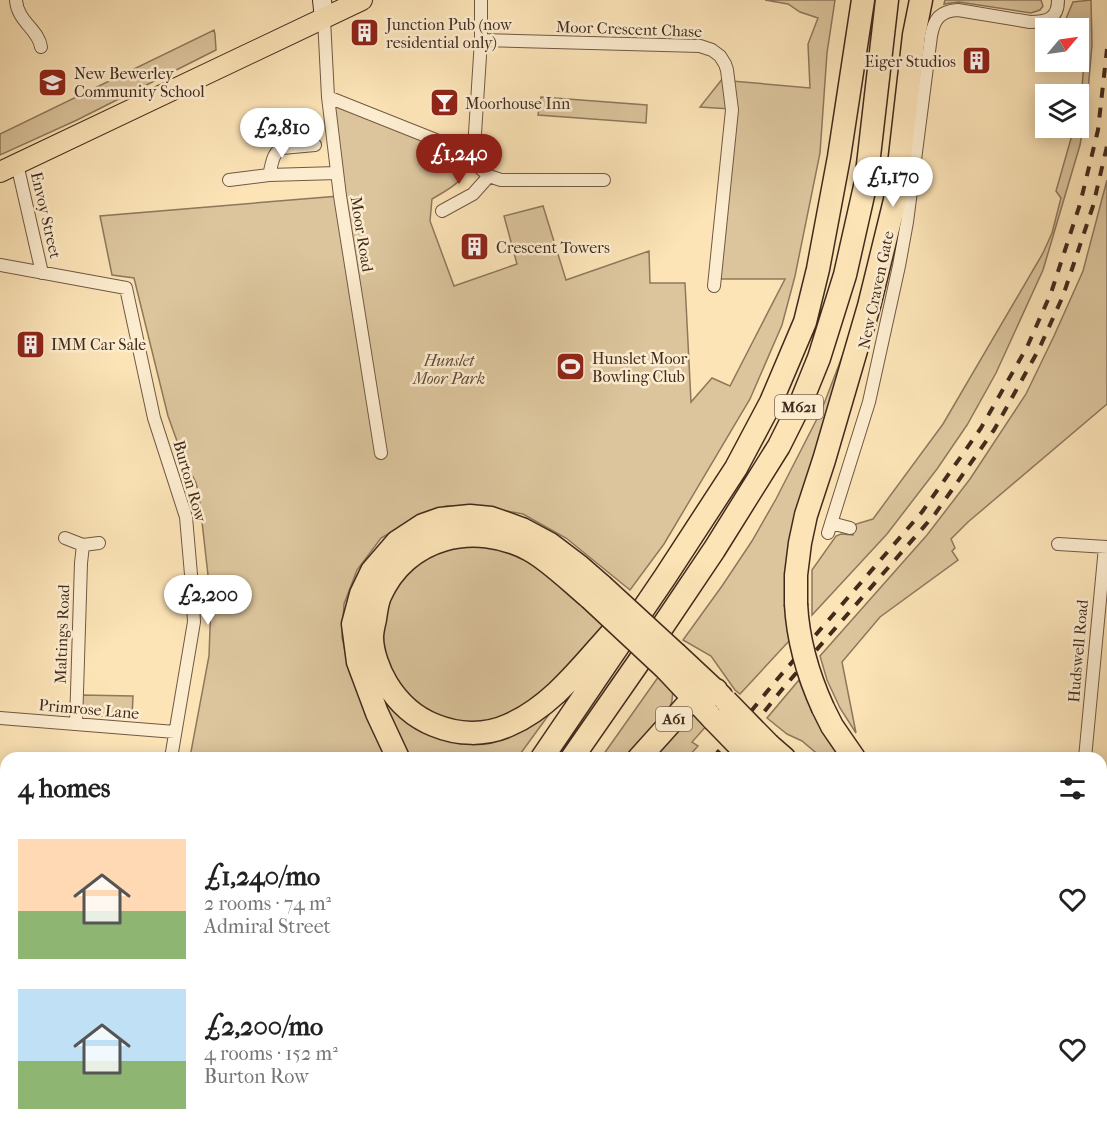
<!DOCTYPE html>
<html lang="en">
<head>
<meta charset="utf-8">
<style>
	body { margin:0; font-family:"IM FELL French Canon",serif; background:#f2f2f2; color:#222; height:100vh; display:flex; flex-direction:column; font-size:22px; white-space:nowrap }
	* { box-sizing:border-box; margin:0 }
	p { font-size:20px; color:#767676 }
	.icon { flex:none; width:33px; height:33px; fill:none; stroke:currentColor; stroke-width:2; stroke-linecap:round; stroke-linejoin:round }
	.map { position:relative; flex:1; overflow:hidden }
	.panel { position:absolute; left:0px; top:752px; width:1107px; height:386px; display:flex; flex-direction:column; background:#fff; border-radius:18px 18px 0 0; box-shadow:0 3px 15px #0003 }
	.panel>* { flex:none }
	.needle { width:39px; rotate:61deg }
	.controls { position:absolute; left:1035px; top:18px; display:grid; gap:12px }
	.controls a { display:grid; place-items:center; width:54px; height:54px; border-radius:0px; background:#fff; box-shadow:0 3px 15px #0003; font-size:30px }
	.price { position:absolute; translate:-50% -51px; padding:0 14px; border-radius:21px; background:#fff; color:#222; font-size:20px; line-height:39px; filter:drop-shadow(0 2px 3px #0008) }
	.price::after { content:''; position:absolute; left:50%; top:36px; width:18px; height:14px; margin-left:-9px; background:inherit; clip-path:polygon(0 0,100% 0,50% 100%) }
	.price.on { background:#8f2418; color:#fff }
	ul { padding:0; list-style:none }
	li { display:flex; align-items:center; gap:18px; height:150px; padding:0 18px }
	li span { display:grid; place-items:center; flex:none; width:168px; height:120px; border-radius:0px; color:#555 }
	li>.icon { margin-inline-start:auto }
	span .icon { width:72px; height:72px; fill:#fffc; stroke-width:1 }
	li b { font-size:26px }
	h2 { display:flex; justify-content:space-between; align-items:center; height:72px; padding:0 18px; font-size:26px }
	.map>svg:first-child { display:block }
</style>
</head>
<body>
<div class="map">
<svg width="1107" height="1136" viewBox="0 0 1107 1136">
	<rect width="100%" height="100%" fill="#fce4b7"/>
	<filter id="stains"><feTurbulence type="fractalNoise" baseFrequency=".00333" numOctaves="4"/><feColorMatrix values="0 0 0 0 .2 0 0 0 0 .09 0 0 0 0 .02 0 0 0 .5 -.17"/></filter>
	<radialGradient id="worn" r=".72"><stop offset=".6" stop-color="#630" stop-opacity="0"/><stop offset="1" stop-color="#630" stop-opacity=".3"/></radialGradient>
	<path fill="#dcc59d" stroke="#8e785d" stroke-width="1.5" d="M765,0h70l-8,53 -7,100 -25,123 -13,49 -32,74 -86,145 -34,46 -64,-52 -43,-24 -38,-7 -39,-1 -29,11 -36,21 -24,32 -13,34 -2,33 8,37 39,83h-199l19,-101 2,-54 -12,-107 -3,-12 -14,-28 -14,-39 -34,-138 -22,-3 -12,-59 239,-20 -11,-99 135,50c1,6 3,13 3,19 -2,17 -21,25 -34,33l-2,22 24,65 63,-22 -13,-48 39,-10 23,74 83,-29 1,32h35l6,119 21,-24 18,8 55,-107h-68l15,-198 78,7 -2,-44 10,-26 -18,-6 -12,-8z
		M945,0h96l2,6 -3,4 -9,3 -72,-11 -15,2z
		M1091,0l1,45 -5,57 -7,43 -37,125 -47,103 -29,52 -30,44 -50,65 -75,81v-45l24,-34 5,-2 12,1 3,-11 17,-5 70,-95 100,-171 9,-20 9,-35 -5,-7 18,-63h4l1,-17 2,-9 5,-69 -7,-3 -1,-2 -15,-2 10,-24z
		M214,30l1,4 1,16 -139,70 -77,35v-21z
		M727,73l4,36 -31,-2z
		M541,97l106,8 -1,18 -108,-8z
		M1107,180v224l-139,118 -17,17 4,9 -3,3 6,9 -78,57 -38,45 14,71 -16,-25 -13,-28 -7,-24 107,-121 43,-56 56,-85 28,-58 29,-65z
		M850,336l-64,277 3,28 -49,53 -5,-4 -24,-34 -28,-16 39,-54 30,-45 24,-42 46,-90z
		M459,546l31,1 34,11 32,22 48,44 -56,63 -29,25 -44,14 -30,-4 -31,-17 -21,-24 -10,-28 -1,-30 8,-29 17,-22 26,-18z
		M661,673c10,14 15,17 9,35l-45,49 -24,1z
		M799,680l14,32 29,45h-21l-19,-16 -15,-7 -20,-16z
		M80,695l53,1 -1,22 -45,-3c-8,-4 -6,-13 -7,-20z
		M384,698c13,16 22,26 41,35l128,-24 -35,48 -114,1 -27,-58z
		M694,714l14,10 -16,18 6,4 -10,11 -34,1z"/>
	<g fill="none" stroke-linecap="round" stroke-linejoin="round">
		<defs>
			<path id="street" d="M16,0c1,21 23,30 25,47
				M481,0v40l-7,109 5,18 10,9 12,4h103
				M324,19l4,78 12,99 41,257
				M481,40l219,6 12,4 8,6 5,8 2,6 5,40 -18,176
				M328,97l113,45 33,7
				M17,164l25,109
				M269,175c3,-10 3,-22 13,-27l33,-3
				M229,180l40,-5 68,-2
				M442,211l31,-17 16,-18
				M0,265l126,23 28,130 32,99 6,69 2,36 -23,136
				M831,523l19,5
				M828,533l41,-131 30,-136 8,-44 24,-186c3,-17 9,-25 27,-26l72,12c17,0 28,-3 28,-22
				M65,538l18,7 16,-2
				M1058,544l49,3
				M0,718l175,14
				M76,724l5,-161 2,-18
				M1085,758l20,-211
				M0,777l6,1
				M0,839h6
				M1101,840l6,2
				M0,902l6,1
				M0,964h6
				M1101,1003l6,-1
				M0,1027h6
				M1101,1075l6,-1
				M0,1084l6,1
				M104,1136l2,-5
				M962,1136l2,-5"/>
			<path id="secondary" d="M322,0l2,19
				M798,1131l1,5"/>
			<path id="primary" d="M0,172l362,-172"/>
			<path id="highway" d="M590,598c-18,-15 -40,-37 -60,-48 -56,-30 -124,-13 -150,46 -3,7 -4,16 -5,23 -1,5 -3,12 -3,18 0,15 7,34 15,47 11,18 27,33 47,41 24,10 51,11 75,0 46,-20 77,-65 110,-100
				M796,604v-29l4,-32 6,-28 18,-55 45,-154 26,-106 19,-165 7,-35
				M676,654l45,42
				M665,668l48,51
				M823,708l9,18 22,32
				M769,745l15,13
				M398,758l-21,-45 -19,-51 -5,-38 8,-30 11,-23 25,-29 26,-17 17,-6 30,-3 21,2 31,11 28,15 29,22 23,20
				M542,758l123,-181 71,-109 35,-66 34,-80 13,-53 21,-112 24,-157
				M572,758l66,-95 76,-113 65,-104 23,-46 17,-42 26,-83 21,-93 21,-182
				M639,758l54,-60 11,-6 12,-2
				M1101,878l6,1
				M1101,915l6,1
				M216,1136l7,-5
				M258,1136l6,-5
				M304,1136l6,-5
				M347,1136l6,-5
				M384,1136l4,-5"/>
		</defs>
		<use href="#street" stroke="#705944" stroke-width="14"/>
		<use href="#secondary" stroke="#412b1d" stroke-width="20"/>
		<use href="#primary" stroke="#412b1d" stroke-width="22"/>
		<use href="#highway" stroke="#412b1d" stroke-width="25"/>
		<use href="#street" stroke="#fdedd0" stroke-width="12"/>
		<use href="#secondary" stroke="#fdedd0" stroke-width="18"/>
		<use href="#primary" stroke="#fce4b7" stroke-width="20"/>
		<use href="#highway" stroke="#fce4b7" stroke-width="22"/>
		<path stroke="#412b1d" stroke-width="4" stroke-dasharray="10 10" stroke-linecap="butt" d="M713,758l61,-75 148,-171 59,-84 46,-81 24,-54 29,-89 18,-74 9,-81
			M727,758l57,-71 151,-173 59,-84 45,-81 24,-53 30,-90 14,-60
			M465,1136l3,-5
			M478,1136l2,-5"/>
		<defs>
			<path id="highway-bridge" d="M602,586l74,68
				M590,598l75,70
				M796,604c2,37 12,71 27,104
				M726,701l43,44
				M713,719l38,39"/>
		</defs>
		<use href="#highway-bridge" stroke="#412b1d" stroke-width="25" stroke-linecap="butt"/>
		<use href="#highway-bridge" stroke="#fce4b7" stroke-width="22"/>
	</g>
	<defs>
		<symbol id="building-square" viewBox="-11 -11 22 22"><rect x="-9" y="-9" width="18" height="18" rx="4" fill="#8f2418" stroke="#fdedd0"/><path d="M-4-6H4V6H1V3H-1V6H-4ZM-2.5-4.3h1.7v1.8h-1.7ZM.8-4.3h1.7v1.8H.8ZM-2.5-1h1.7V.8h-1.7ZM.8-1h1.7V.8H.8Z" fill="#fff"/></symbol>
		<symbol id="school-square" viewBox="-11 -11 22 22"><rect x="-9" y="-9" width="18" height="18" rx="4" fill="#8f2418" stroke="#fdedd0"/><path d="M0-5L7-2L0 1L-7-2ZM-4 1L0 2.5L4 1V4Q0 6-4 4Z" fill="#fff"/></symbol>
		<symbol id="bar-square" viewBox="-11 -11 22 22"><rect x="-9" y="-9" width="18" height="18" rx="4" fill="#8f2418" stroke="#fdedd0"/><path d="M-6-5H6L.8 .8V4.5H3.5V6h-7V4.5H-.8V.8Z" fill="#fff"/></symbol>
		<symbol id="stadium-square" viewBox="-11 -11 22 22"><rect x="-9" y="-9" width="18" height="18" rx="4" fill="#8f2418" stroke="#fdedd0"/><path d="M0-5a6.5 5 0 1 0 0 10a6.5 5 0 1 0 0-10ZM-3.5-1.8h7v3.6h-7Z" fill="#fff"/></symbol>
	</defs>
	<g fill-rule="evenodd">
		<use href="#building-square" x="348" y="16" width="33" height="33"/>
		<use href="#building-square" x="960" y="44" width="33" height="33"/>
		<use href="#school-square" x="36" y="66" width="33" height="33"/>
		<use href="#bar-square" x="428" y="86" width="33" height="33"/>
		<use href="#building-square" x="458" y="230" width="33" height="33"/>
		<use href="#building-square" x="14" y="328" width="33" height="33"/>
		<use href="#stadium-square" x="554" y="350" width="33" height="33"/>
	</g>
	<g text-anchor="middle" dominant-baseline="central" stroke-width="5" stroke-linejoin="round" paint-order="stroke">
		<g fill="#fdedd0" stroke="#796553" stroke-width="1.5">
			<rect x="775" y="395" width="48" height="24" rx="4.5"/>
			<rect x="656" y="707" width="36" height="24" rx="4.5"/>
		</g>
		<g font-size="15" font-weight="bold" fill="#412b1d">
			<text x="799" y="407">M621</text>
			<text x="674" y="719">A61</text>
		</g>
		<g font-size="16" fill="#412b1d" stroke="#fdedd0" text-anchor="start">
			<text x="386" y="24">Junction Pub (now<tspan x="386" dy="18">residential only)</tspan></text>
			<text x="956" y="61" text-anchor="end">Eiger Studios</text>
			<text x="74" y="73">New Bewerley<tspan x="74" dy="18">Community School</tspan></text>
			<text x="465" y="103">Moorhouse Inn</text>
			<text x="496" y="247">Crescent Towers</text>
			<text x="51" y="344">IMM Car Sale</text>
			<text x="592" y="358">Hunslet Moor<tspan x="592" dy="18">Bowling Club</tspan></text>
		</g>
		<g font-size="16" fill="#412b1d" stroke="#fdedd0">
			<text transform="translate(629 29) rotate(2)">Moor Crescent Chase</text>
			<text transform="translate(46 215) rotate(77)">Envoy Street</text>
			<text transform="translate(362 234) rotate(81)">Moor Road</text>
			<text transform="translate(876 290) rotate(-78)">New Craven Gate</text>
			<text transform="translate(190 481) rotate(74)">Burton Row</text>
			<text transform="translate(62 634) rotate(-88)">Maltings Road</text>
			<text transform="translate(1078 651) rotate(-85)">Hudswell Road</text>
			<text transform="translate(89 709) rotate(5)">Primrose Lane</text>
		</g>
		<g font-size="16" font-style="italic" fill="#604a37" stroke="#fdedd0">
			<text x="449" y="360">Hunslet<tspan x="449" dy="18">Moor Park</tspan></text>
		</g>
	</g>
	<rect width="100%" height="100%" filter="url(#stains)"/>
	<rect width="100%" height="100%" fill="url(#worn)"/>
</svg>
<div class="controls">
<a><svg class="needle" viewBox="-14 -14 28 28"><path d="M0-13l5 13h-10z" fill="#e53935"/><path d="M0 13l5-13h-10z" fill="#767676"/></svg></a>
<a><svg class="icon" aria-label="layers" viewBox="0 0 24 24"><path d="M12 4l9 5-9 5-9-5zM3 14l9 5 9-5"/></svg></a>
</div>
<b class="price" style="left:282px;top:159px">£2,810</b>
<b class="price on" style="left:459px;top:185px">£1,240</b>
<b class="price" style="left:893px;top:208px">£1,170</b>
<b class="price" style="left:208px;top:626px">£2,200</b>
<section class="panel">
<h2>4 homes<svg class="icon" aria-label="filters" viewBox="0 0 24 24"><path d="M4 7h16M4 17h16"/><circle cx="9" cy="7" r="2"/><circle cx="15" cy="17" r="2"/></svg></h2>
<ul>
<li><span style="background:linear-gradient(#ffd9b3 60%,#8fb573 0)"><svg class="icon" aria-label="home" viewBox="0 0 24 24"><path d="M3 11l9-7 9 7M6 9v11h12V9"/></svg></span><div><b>£1,240/mo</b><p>2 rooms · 74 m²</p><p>Admiral Street</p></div><svg class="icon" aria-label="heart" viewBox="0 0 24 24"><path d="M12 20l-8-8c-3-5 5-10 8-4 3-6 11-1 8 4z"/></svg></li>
<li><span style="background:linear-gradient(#bfe0f5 60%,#8fb573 0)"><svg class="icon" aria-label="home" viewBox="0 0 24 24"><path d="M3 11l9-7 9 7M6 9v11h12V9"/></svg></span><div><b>£2,200/mo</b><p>4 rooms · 152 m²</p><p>Burton Row</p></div><svg class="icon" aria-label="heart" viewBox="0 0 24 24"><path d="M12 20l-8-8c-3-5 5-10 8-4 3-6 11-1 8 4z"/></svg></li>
</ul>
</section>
</div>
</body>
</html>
